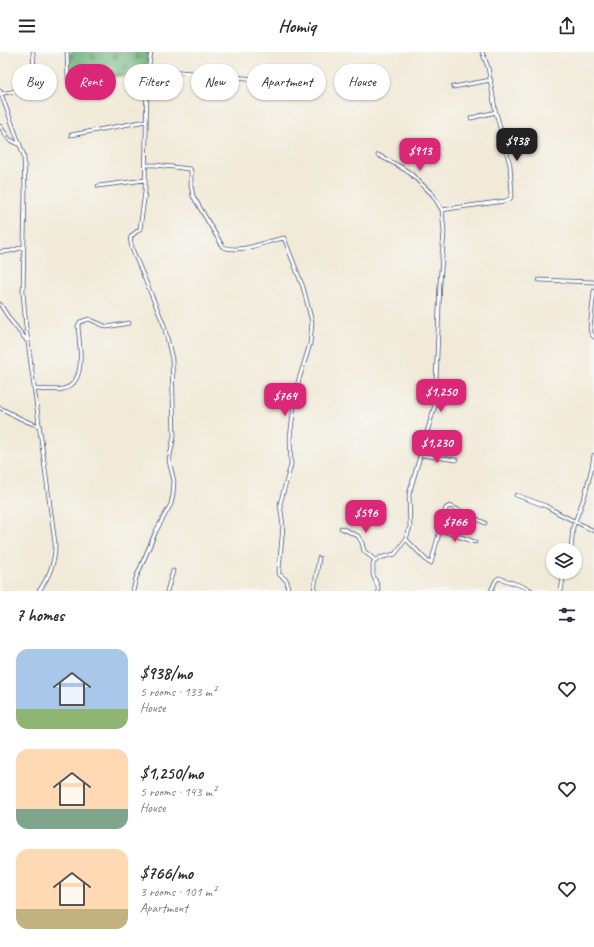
<!DOCTYPE html>
<html lang="en">
<head>
<meta charset="utf-8">
<style>
	body { margin:0; font-family:Caveat,sans-serif; background:#f2f2f3; color:#2b2b33; height:100vh; display:flex; flex-direction:column; font-size:15px; white-space:nowrap }
	* { box-sizing:border-box; margin:0 }
	p { font-size:13px; color:#7c7c81 }
	.icon { flex:none; width:22px; height:22px; fill:none; stroke:currentColor; stroke-width:2; stroke-linecap:round; stroke-linejoin:round }
	.map { position:relative; height:539px; overflow:hidden }
	.sheet { display:flex; flex-direction:column; background:#fff; flex:1 }
	.sheet>* { flex:none }
	.hud { position:absolute; left:12px; top:12px; width:570px; height:36px; display:flex; gap:8px }
	.tools { position:absolute; left:546px; top:491px; display:grid; gap:8px }
	.tools a { display:grid; place-items:center; width:36px; height:36px; border-radius:50%; background:#fff; box-shadow:0 1px 3px #0004; font-size:20px }
	.price { position:absolute; translate:-50% -34px; padding:0 9px; border-radius:8px; background:#db2777; color:#fff; font-size:13px; line-height:26px; filter:drop-shadow(0 1px 2px #0008) }
	.price::after { content:''; position:absolute; left:50%; top:24px; width:12px; height:9px; margin-left:-6px; background:inherit; clip-path:polygon(0 0,100% 0,50% 100%) }
	.price.current { background:#222; color:#fff }
	ul { padding:0; list-style:none }
	li { display:flex; align-items:center; gap:12px; height:100px; padding:0 16px }
	li span { display:grid; place-items:center; flex:none; width:112px; height:80px; border-radius:12px; color:#555 }
	li>.icon { margin-inline-start:auto }
	span .icon { width:48px; height:48px; fill:#fffc; stroke-width:1 }
	li b { font-size:17px }
	h2 { display:flex; justify-content:space-between; align-items:center; height:48px; padding:0 16px; font-size:17px }
	.pill { padding:0 14px; border-radius:18px; background:#fff; box-shadow:0 1px 3px #0004; font-size:14px; line-height:36px }
	.pill.current { background:#db2777; color:#fff }
	header { display:flex; justify-content:space-between; align-items:center; height:52px; padding:0 16px; background:#fff; font-size:18px; font-weight:800 }
	.map>svg:first-child { display:block }
</style>
</head>
<body>
<header><svg class="icon" aria-label="menu" viewBox="0 0 24 24"><path d="M4 6h16M4 12h16M4 18h16"/></svg>Homiq<svg class="icon" aria-label="share" viewBox="0 0 24 24"><path d="M12 15V3M7 8l5-5 5 5M5 13v7h14v-7"/></svg></header>
<div class="map">
<svg width="594" height="539" viewBox="0 0 594 539">
	<defs>
		<pattern id="forest-firs" width="22" height="20" patternUnits="userSpaceOnUse"><rect width="22" height="20" fill="#67ae74"/><path d="M5 1l3.5 6h-7zM16 11l3.5 6h-7z" fill="#548e62"/></pattern>
	</defs>
	<rect width="100%" height="100%" fill="#f6f6f2"/>
	<filter id="ink" filterUnits="userSpaceOnUse"><feTurbulence type="fractalNoise" baseFrequency=".025" numOctaves="2"/><feDisplacementMap in="SourceGraphic" scale="8" xChannelSelector="R" yChannelSelector="G"/><feConvolveMatrix kernelMatrix="1 2 1 2 8 2 1 2 1" color-interpolation-filters="sRGB"/></filter>
	<filter id="wash" filterUnits="userSpaceOnUse"><feTurbulence type="fractalNoise" baseFrequency=".012" numOctaves="4" result="noise"/><feDisplacementMap in="SourceGraphic" scale="16" xChannelSelector="R" yChannelSelector="G"/><feGaussianBlur stdDeviation="0.9" result="paint"/><feColorMatrix in="noise" values="0 0 0 0 0 0 0 0 0 0 0 0 0 0 0 0 0 1.4 0 .05"/><feComposite in="paint" operator="in"/></filter>
	<g filter="url(#wash)">
		<rect width="100%" height="100%" fill="#f1ead8"/>
		<path fill="url(#forest-firs)" stroke="#416e69" d="M70,0h78l-2,22 -76,6z"/>
	</g>
	<g filter="url(#ink)">
		<g fill="none" stroke-linecap="round" stroke-linejoin="round">
			<defs>
				<path id="street" d="M67,0l1,27
					M149,17l117,11
					M453,35l38,-7
					M0,39l24,65 1,37 -2,99 3,35 29,216c1,18 -6,34 -16,48
					M1,42c8,-2 18,-3 25,-6 11,-6 7,-26 7,-36
					M471,66l25,-6
					M0,74l9,13 11,6
					M71,83l75,-14
					M378,103l21,11 11,7 23,22 9,15 2,22 -4,51 -5,122 -26,89 1,33 -4,12 -11,15 -16,4 -6,5v12l5,12v4
					M146,113h9l35,4 1,2v14l2,11 30,51c18,7 43,-6 61,-9l19,49 9,35 -2,22 -14,45 -6,49 1,27 -11,39 3,22 -4,44v4l8,7 1,10
					M98,134l47,-6
					M442,158l19,-3 44,-6 5,-2 2,-5 -2,-29 -15,-56 -7,-42 -6,-15
					M0,200l11,-1 12,-4
					M539,228l55,2
					M594,239l-4,37 1,5 3,4
					M0,252l11,17 17,21
					M35,337c9,0 19,2 28,0 25,-6 16,-45 15,-63l2,-4 9,-3 18,8 22,-4
					M0,356c13,6 26,15 40,18
					M421,403l35,5
					M592,415l2,-12
					M516,443l30,11 14,8 34,17
					M341,476l17,8 4,7 2,8 11,9
					M440,478l35,12
					M406,487l22,23 3,1 15,-55 4,-2 35,17
					M571,498l2,-23 12,-32 7,-28h2
					M133,539l3,-13 20,-47 15,-27 2,-9 1,-14 -5,-20 5,-25 -2,-77 -8,-34 -31,-74c-4,-14 -5,-13 7,-22l5,-37 2,-113 4,-27
					M167,539l6,-20
					M314,539l5,-33
					M491,539l5,-11 3,-2 28,10 5,3
					M561,539l3,-19"/>
			</defs>
			<use href="#street" stroke="#3b4b70" stroke-width="4.5"/>
			<use href="#street" stroke="#fff" stroke-width="3"/>
		</g>
	</g>
</svg>
<div class="tools">
<a><svg class="icon" aria-label="layers" viewBox="0 0 24 24"><path d="M12 4l9 5-9 5-9-5zM3 14l9 5 9-5"/></svg></a>
</div>
<b class="price current" style="left:517px;top:110px">$938</b>
<b class="price" style="left:420px;top:120px">$913</b>
<b class="price" style="left:441px;top:361px">$1,250</b>
<b class="price" style="left:285px;top:365px">$764</b>
<b class="price" style="left:437px;top:412px">$1,230</b>
<b class="price" style="left:366px;top:482px">$596</b>
<b class="price" style="left:455px;top:491px">$766</b>
<div class="hud">
<a class="pill">Buy</a>
<a class="pill current">Rent</a>
<a class="pill">Filters</a>
<a class="pill">New</a>
<a class="pill">Apartment</a>
<a class="pill">House</a>
</div>
</div>
<section class="sheet">
<h2>7 homes<svg class="icon" aria-label="filters" viewBox="0 0 24 24"><path d="M4 7h16M4 17h16"/><circle cx="9" cy="7" r="2"/><circle cx="15" cy="17" r="2"/></svg></h2>
<ul>
<li><span style="background:linear-gradient(#a9c7e8 75%,#8fb573 0)"><svg class="icon" aria-label="home" viewBox="0 0 24 24"><path d="M3 11l9-7 9 7M6 9v11h12V9"/></svg></span><div><b>$938/mo</b><p>5 rooms · 133 m²</p><p>House</p></div><svg class="icon" aria-label="heart" viewBox="0 0 24 24"><path d="M12 20l-8-8c-3-5 5-10 8-4 3-6 11-1 8 4z"/></svg></li>
<li><span style="background:linear-gradient(#ffd9b3 75%,#7fa58c 0)"><svg class="icon" aria-label="home" viewBox="0 0 24 24"><path d="M3 11l9-7 9 7M6 9v11h12V9"/></svg></span><div><b>$1,250/mo</b><p>5 rooms · 143 m²</p><p>House</p></div><svg class="icon" aria-label="heart" viewBox="0 0 24 24"><path d="M12 20l-8-8c-3-5 5-10 8-4 3-6 11-1 8 4z"/></svg></li>
<li><span style="background:linear-gradient(#ffd9b3 75%,#c2b280 0)"><svg class="icon" aria-label="home" viewBox="0 0 24 24"><path d="M3 11l9-7 9 7M6 9v11h12V9"/></svg></span><div><b>$766/mo</b><p>3 rooms · 101 m²</p><p>Apartment</p></div><svg class="icon" aria-label="heart" viewBox="0 0 24 24"><path d="M12 20l-8-8c-3-5 5-10 8-4 3-6 11-1 8 4z"/></svg></li>
</ul>
</section>
</body>
</html>
